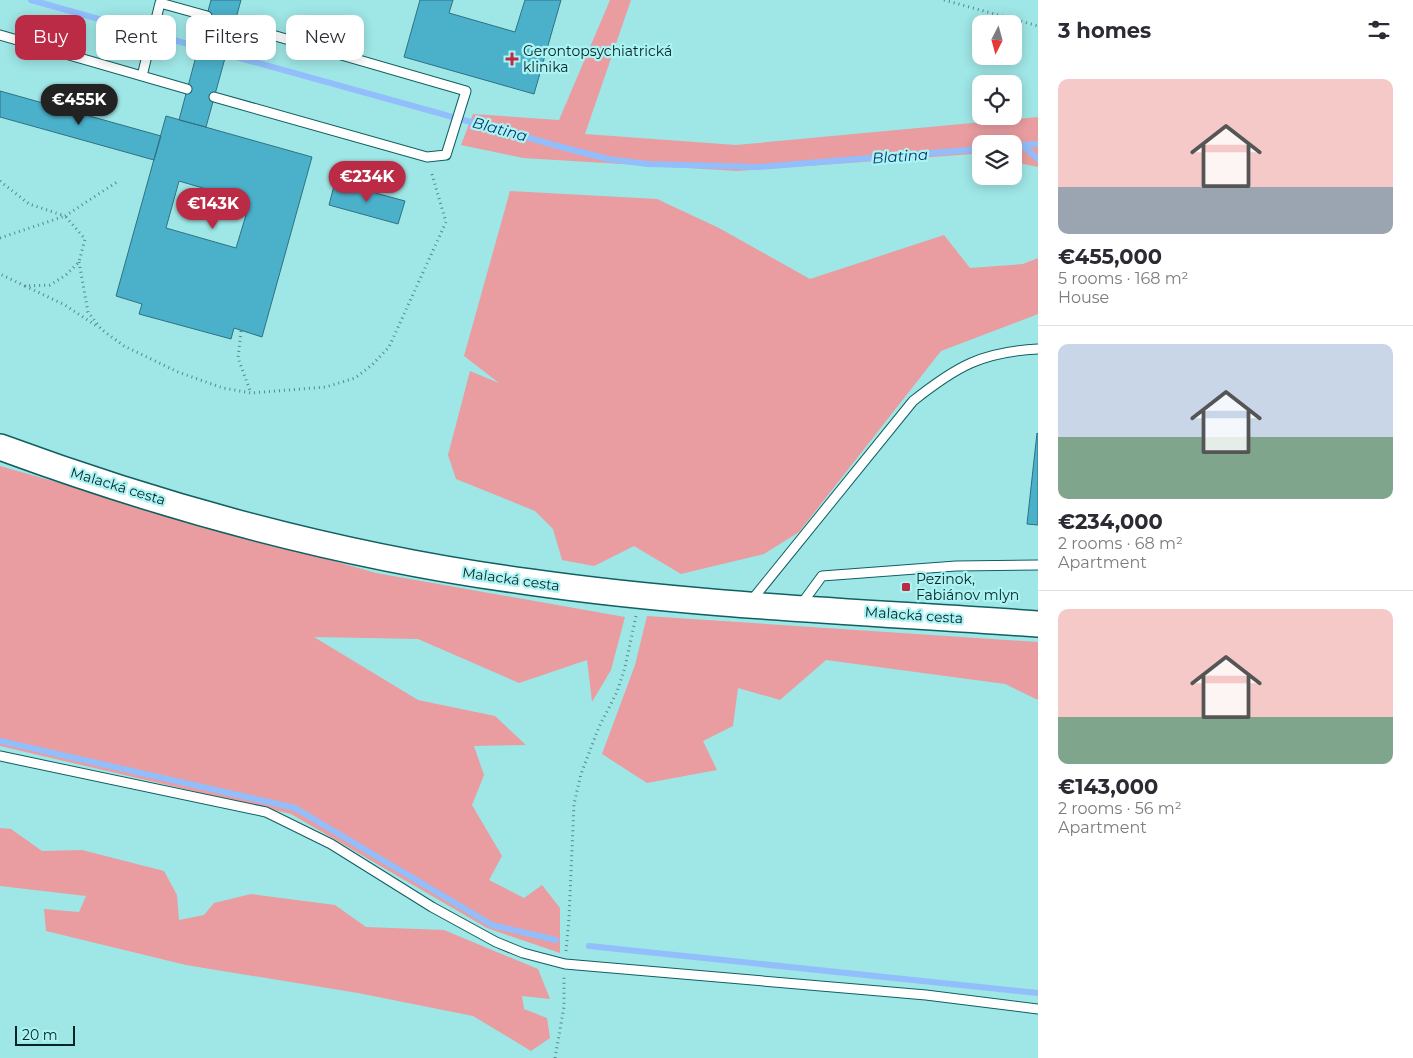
<!DOCTYPE html>
<html lang="en">
<head>
<meta charset="utf-8">
<style>
	body { margin:0; font-family:Montserrat,sans-serif; background:#f2f2f3; color:#2b2b33; height:100vh; display:flex; flex-direction:column; font-size:19px; white-space:nowrap }
	* { box-sizing:border-box; margin:0 }
	p { font-size:16px; color:#7c7c81 }
	.icon { flex:none; width:28px; height:28px; fill:none; stroke:currentColor; stroke-width:2; stroke-linecap:round; stroke-linejoin:round }
	.map { position:relative; flex:1; overflow:hidden }
	.drawer { display:flex; flex-direction:column; background:#fff; width:375px }
	.drawer>* { flex:none }
	.guide { position:absolute; left:15px; top:15px; width:475px; height:45px; display:flex; gap:10px }
	.needle { width:32px; rotate:186deg }
	.buttons { position:absolute; left:972px; top:15px; display:grid; gap:10px }
	.buttons a { display:grid; place-items:center; width:50px; height:50px; border-radius:10px; background:#fff; box-shadow:0 2px 12px #0003; font-size:25px }
	.scale { position:absolute; left:15px; bottom:12px; width:60px; box-sizing:border-box; padding-left:5px; border:2px solid #052424; border-top:0; font-size:14px; line-height:18px; white-space:nowrap; color:#052424; -webkit-text-stroke:4px #acf3f4; paint-order:stroke }
	.price { position:absolute; translate:-50% -42px; padding:0 11px; border-radius:18px; background:#bc2b45; color:#fff; font-size:16px; line-height:32px; filter:drop-shadow(0 1px 2px #0008) }
	.price::after { content:''; position:absolute; left:50%; top:30px; width:15px; height:11px; margin-left:-8px; background:inherit; clip-path:polygon(0 0,100% 0,50% 100%) }
	.price.selected { background:#222; color:#fff }
	ul { padding:0; list-style:none }
	li { display:grid; align-content:center; gap:10px; height:265px; padding:0 20px }
	li+li { border-top:1px solid #e1e1e2 }
	li span { display:grid; place-items:center; height:155px; border-radius:10px; color:#555 }
	li>.icon { margin-inline-start:auto }
	span .icon { width:90px; height:90px; fill:#fffc; stroke-width:1 }
	li b { font-size:21px }
	h2 { display:flex; justify-content:space-between; align-items:center; height:60px; padding:0 20px; font-size:21px }
	.tag { padding:0 18px; border-radius:10px; background:#fff; box-shadow:0 2px 12px #0003; font-size:18px; line-height:45px }
	.tag.selected { background:#bc2b45; color:#fff }
	main { display:flex; flex:1; min-height:0 }
	.map>svg:first-child { display:block }
</style>
</head>
<body>
<main>
<div class="map">
<svg width="1038" height="1058" viewBox="0 0 1038 1058">
	<rect width="100%" height="100%" fill="#9fe6e6"/>
	<path fill="#e99da0" d="M610,0h21l-46,134 151,11 302,-28v50l-24,-5v-18h-33v12l-8,-2 -236,17 -214,-13 -62,-13 12,-31 86,6z
		M510,191l147,8 62,29 91,51 134,-44 26,33 53,-4 15,-6v56l-97,37 -142,181 -35,22 -83,20 -47,-28 -40,20 -32,-6 -9,-31 -18,-18 -79,-32 -8,-24 22,-84 29,12 -35,-27z
		M0,466l376,107 249,44 -14,53 -19,32 -5,-42 -68,23 -101,-44 -104,-2 104,63 77,16 31,29 -52,1 10,29 -12,30 30,51 -13,24 35,18 18,-13 18,23v45l-73,-25 -196,-114 -291,-68z
		M647,616l391,26v58l-33,-16 -179,-24 -46,40 -42,-12 -5,38 -30,15 14,29 -70,13 -45,-29 33,-89z
		M0,828l11,1 31,22 40,-1 82,21 13,24 2,25 25,-5 10,-12 37,-9 84,11 31,22 78,3 94,39 12,30 -28,-3 2,13 23,9 3,20 -19,13 -58,-35 -115,-23 -172,-28 -140,-34 -2,-22 35,3 7,-16 -86,-10z"/>
	<g fill="none" stroke-linecap="round" stroke-linejoin="round">
		<path stroke="#92befc" stroke-width="6" d="M31,0l175,49
			M218,52l347,96 43,11 40,5 111,3 222,-18
			M1014,146l24,-2
			M1023,146l15,13
			M0,741l295,67 197,117 64,15
			M589,946l449,47"/>
	</g>
	<path fill="#4bb1ca" stroke="#307182" fill-rule="evenodd" d="M211,0h30l-35,127 -27,-7z
		M420,0h33l-4,13 66,19 10,-32h36l-27,94 -130,-37z
		M0,91l161,45 -7,24 -154,-43z
		M166,116l146,41 -50,180 -28,-9 -3,11 -92,-25 3,-10 -26,-8zM179,181l71,21 -14,46 -70,-20z
		M335,182l70,19 -7,23 -69,-19z
		M1037,433l1,1v91l-11,-1z"/>
	<g fill="none" stroke-linecap="round" stroke-linejoin="round">
		<defs>
			<path id="service" d="M0,35l187,54
				M142,76l18,-73 47,13
				M214,97l213,60 19,-2 20,-64 -232,-67
				M751,601l162,-200c44,-35 69,-49 125,-52
				M800,606l22,-30 134,-10 82,-1
				M0,756l266,56 65,32 101,63 64,35 27,11 42,11 361,31 112,14"/>
			<path id="secondary" d="M0,447c171,63 349,111 530,135 168,24 338,30 508,42"/>
		</defs>
		<use href="#service" stroke="#105f61" stroke-width="11"/>
		<use href="#secondary" stroke="#105f61" stroke-width="28"/>
		<path stroke="#558989" stroke-width="3" stroke-dasharray="1 4" stroke-linecap="butt" d="M944,0l94,26
			M0,181l29,23 36,12 52,-34
			M0,238l65,-22 20,23 -6,23 -13,13 -16,10 -25,1 -25,-12
			M79,262l9,50 13,17 23,17 54,26 45,16 28,5 75,-6 29,-9 17,-13 17,-18 57,-125 -15,-51
			M25,286l40,19 33,22
			M241,331l-3,27 13,35
			M566,951l3,-33 5,-114 7,-30 18,-47 18,-35 8,-25 11,-51
			M555,1058l9,-51v-30"/>
		<use href="#service" stroke="#fff" stroke-width="9"/>
		<use href="#secondary" stroke="#fff" stroke-width="25"/>
	</g>
	<g fill="#bc2b45" stroke="#acf3f4" stroke-width="2">
		<path d="M509.5 51.5h5v5h5v5h-5v5h-5v-5h-5v-5h5z"/>
		<rect x="901" y="582" width="10" height="10" rx="2.5"/>
	</g>
	<g text-anchor="middle" dominant-baseline="central" stroke-width="4.5" stroke-linejoin="round" paint-order="stroke">
		<g font-size="14" fill="#052424" stroke="#acf3f4" text-anchor="start">
			<text x="523" y="51">Gerontopsychiatrická<tspan x="523" dy="16">klinika</tspan></text>
			<text x="916" y="579">Pezinok,<tspan x="916" dy="16">Fabiánov mlyn</tspan></text>
		</g>
		<g font-size="14" fill="#052424" stroke="#acf3f4">
			<text transform="translate(118 486) rotate(17)">Malacká cesta</text>
			<text transform="translate(511 579) rotate(8)">Malacká cesta</text>
			<text transform="translate(914 615) rotate(4)">Malacká cesta</text>
		</g>
		<g font-size="15" font-style="italic" fill="#09356a" stroke="#acf3f4">
			<text transform="translate(500 129) rotate(15)">Blatina</text>
			<text transform="translate(900 156) rotate(-4)">Blatina</text>
		</g>
	</g>
</svg>
<div class="buttons">
<a><svg class="needle" viewBox="-14 -14 28 28"><path d="M0-13l5 13h-10z" fill="#e53935"/><path d="M0 13l5-13h-10z" fill="#7c7c81"/></svg></a>
<a><svg class="icon" aria-label="locate" viewBox="0 0 24 24"><circle cx="12" cy="12" r="6"/><path d="M12 2v4M12 18v4M2 12h4M18 12h4"/></svg></a>
<a><svg class="icon" aria-label="layers" viewBox="0 0 24 24"><path d="M12 4l9 5-9 5-9-5zM3 14l9 5 9-5"/></svg></a>
</div>
<div class="scale">20 m</div>
<b class="price selected" style="left:79px;top:126px">€455K</b>
<b class="price" style="left:367px;top:203px">€234K</b>
<b class="price" style="left:213px;top:230px">€143K</b>
<div class="guide">
<a class="tag selected">Buy</a>
<a class="tag">Rent</a>
<a class="tag">Filters</a>
<a class="tag">New</a>
</div>
</div>
<section class="drawer">
<h2>3 homes<svg class="icon" aria-label="filters" viewBox="0 0 24 24"><path d="M4 7h16M4 17h16"/><circle cx="9" cy="7" r="2"/><circle cx="15" cy="17" r="2"/></svg></h2>
<ul>
<li><span style="background:linear-gradient(#f6c9c9 70%,#9aa5b1 0)"><svg class="icon" aria-label="home" viewBox="0 0 24 24"><path d="M3 11l9-7 9 7M6 9v11h12V9"/></svg></span><div><b>€455,000</b><p>5 rooms · 168 m²</p><p>House</p></div></li>
<li><span style="background:linear-gradient(#c9d6e8 60%,#7fa58c 0)"><svg class="icon" aria-label="home" viewBox="0 0 24 24"><path d="M3 11l9-7 9 7M6 9v11h12V9"/></svg></span><div><b>€234,000</b><p>2 rooms · 68 m²</p><p>Apartment</p></div></li>
<li><span style="background:linear-gradient(#f6c9c9 70%,#7fa58c 0)"><svg class="icon" aria-label="home" viewBox="0 0 24 24"><path d="M3 11l9-7 9 7M6 9v11h12V9"/></svg></span><div><b>€143,000</b><p>2 rooms · 56 m²</p><p>Apartment</p></div></li>
</ul>
</section>
</main>
</body>
</html>
